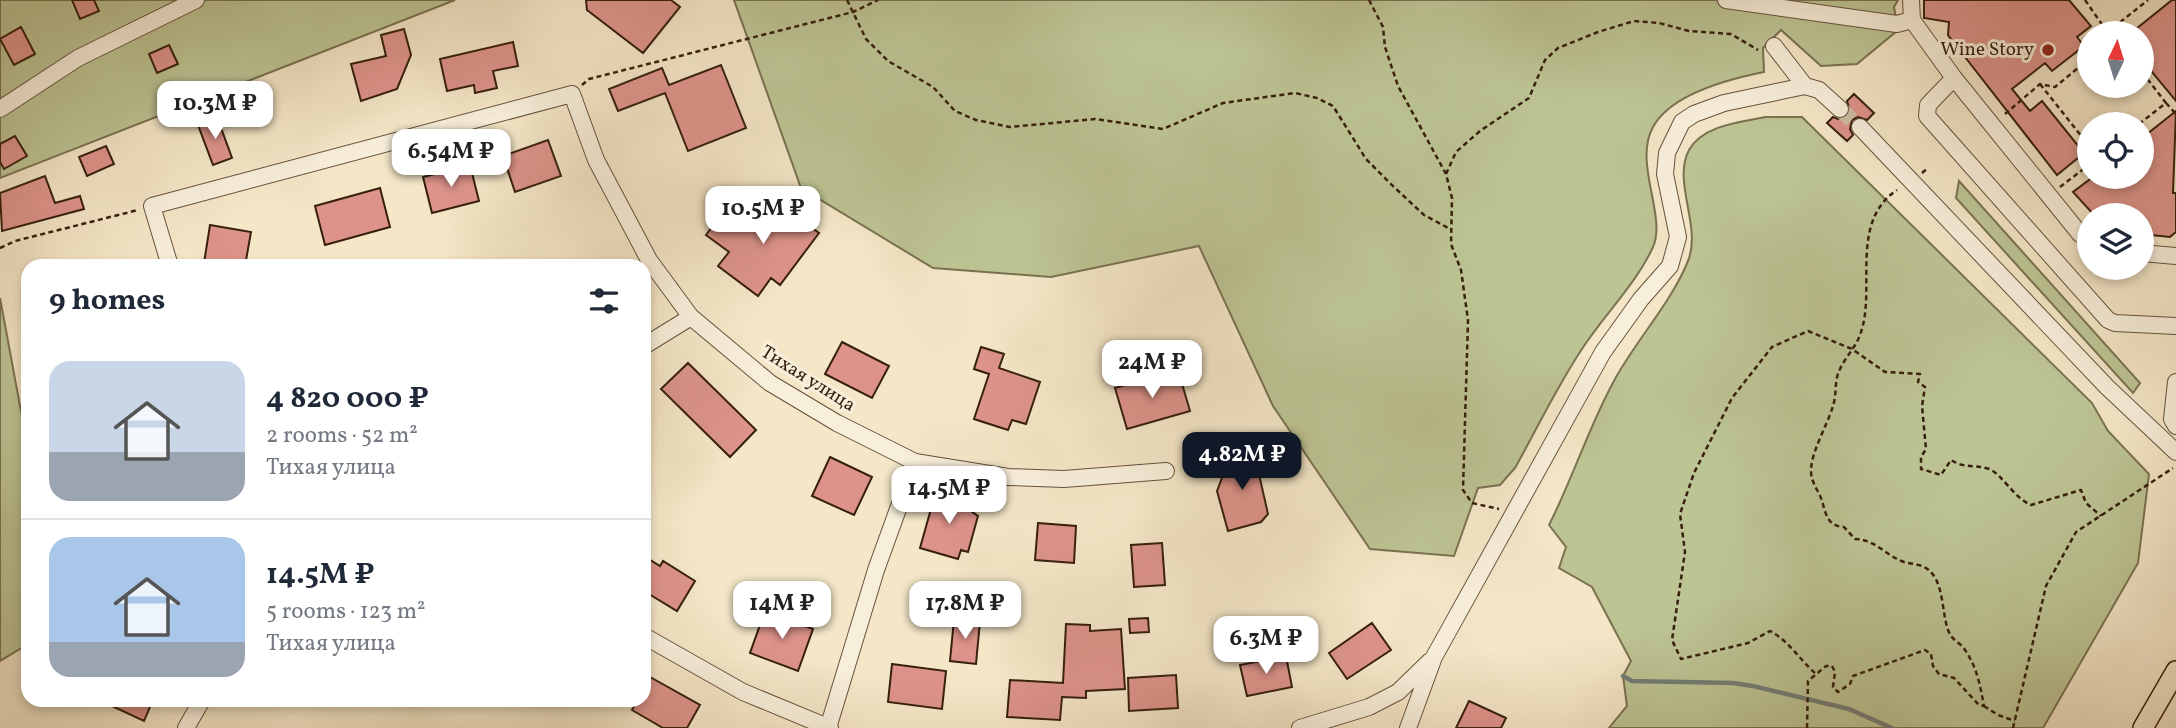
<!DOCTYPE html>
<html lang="en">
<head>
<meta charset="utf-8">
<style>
	body { margin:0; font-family:Vollkorn,serif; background:#f2f2f3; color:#1f2937; height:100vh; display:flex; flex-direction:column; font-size:26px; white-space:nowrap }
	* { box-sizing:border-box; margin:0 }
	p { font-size:23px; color:#747a83 }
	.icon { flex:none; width:38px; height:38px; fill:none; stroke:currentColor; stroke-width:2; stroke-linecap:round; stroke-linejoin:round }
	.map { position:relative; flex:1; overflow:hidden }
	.side { position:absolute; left:21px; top:259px; width:630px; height:448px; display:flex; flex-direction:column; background:#fff; border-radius:21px; box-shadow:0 4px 10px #0003 }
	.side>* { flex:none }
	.needle { width:46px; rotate:4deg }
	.controls { position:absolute; left:2077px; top:21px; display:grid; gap:14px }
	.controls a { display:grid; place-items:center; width:77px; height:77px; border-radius:50%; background:#fff; box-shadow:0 4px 10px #0003; font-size:35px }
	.price { position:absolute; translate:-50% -60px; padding:0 16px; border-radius:14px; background:#fff; color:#222; font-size:23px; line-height:46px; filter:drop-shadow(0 2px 4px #0008) }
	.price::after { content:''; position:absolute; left:50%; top:42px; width:21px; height:16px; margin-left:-10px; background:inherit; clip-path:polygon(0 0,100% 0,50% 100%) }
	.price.on { background:#111827; color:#fff }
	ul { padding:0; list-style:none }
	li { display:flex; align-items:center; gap:21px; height:175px; padding:0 28px }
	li+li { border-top:2px solid #e0e1e3 }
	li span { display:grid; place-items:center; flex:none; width:196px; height:140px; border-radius:21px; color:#555 }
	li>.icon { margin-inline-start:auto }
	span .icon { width:84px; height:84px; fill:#fffc; stroke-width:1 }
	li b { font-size:30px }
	h2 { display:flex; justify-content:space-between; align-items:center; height:84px; padding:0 28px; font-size:30px }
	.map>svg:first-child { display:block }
</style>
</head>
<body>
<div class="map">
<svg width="2176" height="728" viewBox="0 0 2176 728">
	<rect width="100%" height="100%" fill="#f4e6c7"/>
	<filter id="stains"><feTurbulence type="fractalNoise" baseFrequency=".00286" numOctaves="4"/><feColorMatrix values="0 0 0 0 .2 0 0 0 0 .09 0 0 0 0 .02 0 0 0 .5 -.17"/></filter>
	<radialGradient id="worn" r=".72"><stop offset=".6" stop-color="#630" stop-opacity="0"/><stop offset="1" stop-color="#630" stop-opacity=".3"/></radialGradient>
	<path fill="#bdc494" stroke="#7a7250" stroke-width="2" d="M0,0h455l-455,178z
		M734,0h1164l-4,7 4,23 -41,34 -36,2 -40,-36 -18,18 1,24c-35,7 -93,22 -111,55 -20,36 14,89 0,120 -16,35 -46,65 -67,96 -27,39 -48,84 -71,125l-15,17 -22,3 -24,68 -84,-7 -97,-143 -74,-160 -148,31 -118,-9 -132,-80z
		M1765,117h37l290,286 16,28 41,43 -11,89 -95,165h-434l18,-22 -4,-30 8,-15 -39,-74 -33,-19 7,-21 -17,-22c24,-47 40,-99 66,-146 22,-40 56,-76 73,-118 14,-35 -16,-79 1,-111 14,-25 52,-28 76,-33z
		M1959,181l181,202 -7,10 -177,-195z
		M0,298l28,151v195l-28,17z"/>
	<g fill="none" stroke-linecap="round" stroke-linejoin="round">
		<path stroke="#747e76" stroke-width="4.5" d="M1623,676l9,5 101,2 20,3 96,23 43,19"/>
	</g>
	<path fill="#dd938a" stroke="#361f0d" stroke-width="2" d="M72,0h22l5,11 -19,8z
		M586,0h85l9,7 -37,46 -56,-43z
		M1924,0h145l22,26 -14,11 7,9 -32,25 -7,-8 -33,26 18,22 12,-10 42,52 -27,22 -92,-118 1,-10 -10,-1 -8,-11 1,-13 -25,-4z
		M2172,0h4v101l-34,-41v-27h-11z
		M21,27l14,27 -21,11 -14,-26z
		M404,29l7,26 -14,34 -36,12 -10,-37 35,-8 -5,-21z
		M513,42l5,24 -25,5 4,17 -22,5 -1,-8 -27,6 -7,-32z
		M169,45l9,19 -21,9 -8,-19z
		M721,65l25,63 -58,23 -23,-58 -47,18 -9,-22 53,-21 7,17z
		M1854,94l20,19 -7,7 -9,-3 -6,3 -2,9 3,6 -6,6 -20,-18 6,-6 5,2 9,-3 3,-5 -3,-10z
		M2176,111l-3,82h3v39l-6,5 -28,-3v-19h-48l-21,-23 20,-15h49v-39z
		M217,117l15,41 -19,7 -15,-40z
		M15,136l12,20 -23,13 -4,-7v-18z
		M548,140l13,36 -46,16 -12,-36z
		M106,146l8,18 -27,12 -8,-19z
		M470,165l9,36 -47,12 -9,-36z
		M45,176l10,27 25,-7 4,13 -82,22 -2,-38z
		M380,188l10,39 -65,18 -10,-39z
		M768,196l51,37 -39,52 -9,-7 -13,18 -40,-30 11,-14 -23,-17 15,-20 21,16z
		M210,225l41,7 -6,34 -41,-3z
		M842,342l47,24 -17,32 -47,-24z
		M981,347l23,7 -5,14 41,14 -14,42 -14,-4 -4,10 -34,-11 15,-45 -15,-5z
		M688,363l68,67 -26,27 -69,-68z
		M1178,370l12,41 -63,18 -12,-41z
		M1253,448l15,66 -7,8 -33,9 -11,-40 15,-39z
		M830,457l42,20 -18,38 -42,-19z
		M936,491l37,11 -2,9 7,5 -10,36 -7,-2 -3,9 -38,-11z
		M1038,523l38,3 -2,37 -39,-3z
		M1162,543l3,42 -31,2 -3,-42z
		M644,556l16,10 3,-5 32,20 -18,30 -33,-20z
		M765,611l48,18 -15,42 -48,-18z
		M1148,618l1,14 -19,1 -1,-14z
		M954,619l26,2 -4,43 -26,-3z
		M1372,623l19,27 -44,29 -18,-26z
		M1066,624l24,1v6l31,-2 4,60 -39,2v7l-24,-1 -2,23 -53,-3 3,-37 53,3z
		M1286,656l6,31 -45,9 -7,-31z
		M892,664l54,7 -4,38 -54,-7z
		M1176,675l2,33 -49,3 -1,-33z
		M650,677l50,28 -13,23h-24l-31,-18 6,-10h6v-11z
		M99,700h54l-9,21z
		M1469,701l37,17 -5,10h-45z"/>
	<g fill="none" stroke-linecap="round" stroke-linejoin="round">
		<path stroke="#cebea2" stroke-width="16" stroke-dasharray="16 8" stroke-linecap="butt" d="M1840,109l20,18"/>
		<defs>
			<path id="minor" d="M1726,0l171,24 15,-4
				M1911,0l1,20 42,58 126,156 10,7
				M1774,46l31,40
				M1954,78l-26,27 -1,11 181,204 7,3 61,3
				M0,109l78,-51 118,-58
				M1860,127l247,260 69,65
				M2142,253l34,3
				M170,266l-18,-60 420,-112 24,66 53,100 42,57 79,66 67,40 78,39 93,15 56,2 102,-8
				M644,346l47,-29
				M2176,382l-4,37 4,7
				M644,636l99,56 87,36
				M186,728l16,-28
				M828,728l48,-158 39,-108
				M1300,728l69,-21 29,-15 32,-31
				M1408,728l26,-71 169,-305 38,-53 29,-33 8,-29 -13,-63 2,-21 15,-31 12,-8 30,-11 81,-17 14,4 21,19"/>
			<path id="major" d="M2143,728l33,-57"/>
		</defs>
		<use href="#minor" stroke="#66513c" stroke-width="18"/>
		<use href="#major" stroke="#361f0d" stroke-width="22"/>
		<path stroke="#361f0d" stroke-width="2.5" stroke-dasharray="5 3.5" stroke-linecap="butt" d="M847,0l19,39 22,22 45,26 22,24 21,9 34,7 85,-8 68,10 60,-26 72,-10 22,5 16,8 33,53 28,28 30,28 28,15
			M1369,0l14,27 2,20 13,39 48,88 6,24 -1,46 10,26 7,50 -5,170 9,13 27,6
			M2085,0l23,33
			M2111,33l-2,-2 39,-31
			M2040,84l50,63
			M582,85l7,-6 264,-67 25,-12
			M2166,103l10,11
			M2005,114l35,-30 15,3 35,-29
			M2139,124l27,-21 -24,-31
			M1922,173l6,-5
			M1446,174l10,-22 24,-21 49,-33 16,-38 13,-12 40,-16 36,-11 25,2 30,8 42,3 27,16
			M2060,187l30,-23
			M0,248l15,-7 123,-31
			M1815,673c-16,-14 -26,-32 -45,-42l-22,12 -67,16 -9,-19 13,-88 -5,-38 14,-41 38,-75 40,-51 36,-16 44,18 33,23 35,2 -2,8 7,5 -3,19 4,43 -5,8v12l20,6 10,-15c14,9 24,4 38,9 12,4 25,29 42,36l50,-15 5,13 15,13
			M1984,706l14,9 17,6
			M1807,728l1,-47 18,-15h6l3,6 -2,15 5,5 12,-8 3,-8 72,-26 6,4 2,12 6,8 15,4 25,27 5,1c-4,-21 -7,-40 -21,-59 -4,-4 -9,-7 -12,-11 -11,-16 -4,-58 -27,-69 -7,-4 -18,-3 -25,-7 -15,-7 -26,-21 -44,-21l-11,-12c-17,-1 -18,-13 -22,-26 -3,-10 -11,-18 -11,-30 0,-19 16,-45 22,-65 4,-12 1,-26 7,-37 6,-13 17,-23 21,-37 15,-44 -12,-110 36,-142
			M2013,728l33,-142 30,-54 97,-64"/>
		<use href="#minor" stroke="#f8efdb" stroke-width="16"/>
		<use href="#major" stroke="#f4e6c7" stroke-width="19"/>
	</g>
	<circle fill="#8f2418" stroke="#f8efdb" stroke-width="2.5" cx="2048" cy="50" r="7"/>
	<g text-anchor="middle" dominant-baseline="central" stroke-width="6" stroke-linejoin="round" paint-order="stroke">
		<g font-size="19" fill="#361f0d" stroke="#f8efdb" text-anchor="end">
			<text x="2034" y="50">Wine Story</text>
		</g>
		<g font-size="19" fill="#361f0d" stroke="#f8efdb">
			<text transform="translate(808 379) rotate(32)">Тихая улица</text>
		</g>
	</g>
	<rect width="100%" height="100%" filter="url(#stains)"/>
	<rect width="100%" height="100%" fill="url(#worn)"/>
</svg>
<div class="controls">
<a><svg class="needle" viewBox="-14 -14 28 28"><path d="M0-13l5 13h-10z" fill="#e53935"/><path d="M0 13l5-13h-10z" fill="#747a83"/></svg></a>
<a><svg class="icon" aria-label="locate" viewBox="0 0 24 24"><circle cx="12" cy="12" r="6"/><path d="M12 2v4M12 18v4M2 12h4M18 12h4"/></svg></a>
<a><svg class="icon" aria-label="layers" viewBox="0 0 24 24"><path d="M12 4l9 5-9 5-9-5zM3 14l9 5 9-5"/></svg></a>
</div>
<b class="price" style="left:215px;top:141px">10.3M ₽</b>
<b class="price" style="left:451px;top:189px">6.54M ₽</b>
<b class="price" style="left:763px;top:246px">10.5M ₽</b>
<b class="price" style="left:1152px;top:400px">24M ₽</b>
<b class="price on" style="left:1242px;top:492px">4.82M ₽</b>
<b class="price" style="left:949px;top:526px">14.5M ₽</b>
<b class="price" style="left:782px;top:641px">14M ₽</b>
<b class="price" style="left:965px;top:641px">17.8M ₽</b>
<b class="price" style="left:1266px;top:676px">6.3M ₽</b>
<section class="side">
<h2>9 homes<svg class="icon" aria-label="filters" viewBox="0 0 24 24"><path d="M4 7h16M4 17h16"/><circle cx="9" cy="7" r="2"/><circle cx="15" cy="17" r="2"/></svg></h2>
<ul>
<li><span style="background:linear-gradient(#c9d6e8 65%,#9aa5b1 0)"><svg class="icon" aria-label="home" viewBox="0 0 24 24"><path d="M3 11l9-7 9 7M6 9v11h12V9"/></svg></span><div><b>4 820 000 ₽</b><p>2 rooms · 52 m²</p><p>Тихая улица</p></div></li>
<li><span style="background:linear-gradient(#a9c7e8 75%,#9aa5b1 0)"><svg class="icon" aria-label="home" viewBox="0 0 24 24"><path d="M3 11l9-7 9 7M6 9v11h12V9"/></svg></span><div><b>14.5M ₽</b><p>5 rooms · 123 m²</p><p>Тихая улица</p></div></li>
</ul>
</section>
</div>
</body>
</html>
